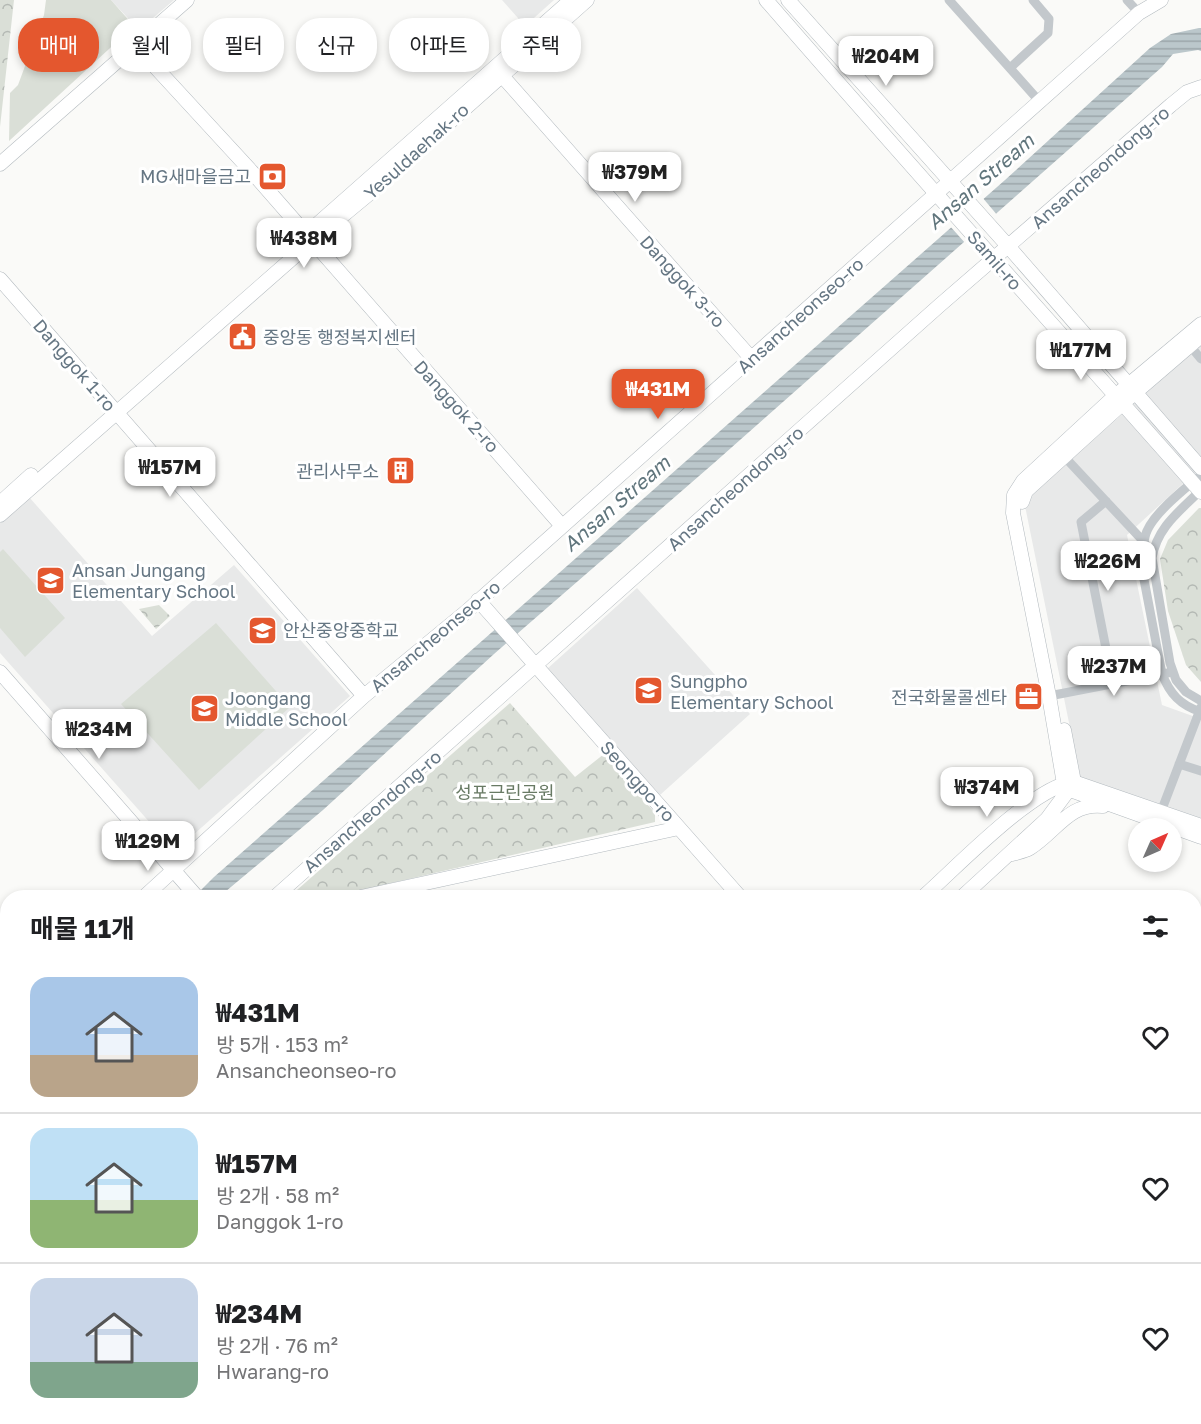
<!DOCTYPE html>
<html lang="ko">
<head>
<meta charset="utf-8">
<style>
	body { margin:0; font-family:"Golos Text","Noto Sans KR",sans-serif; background:#f2f2f2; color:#202124; height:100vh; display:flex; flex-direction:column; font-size:22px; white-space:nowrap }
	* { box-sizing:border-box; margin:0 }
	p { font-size:20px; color:#757577 }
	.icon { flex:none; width:33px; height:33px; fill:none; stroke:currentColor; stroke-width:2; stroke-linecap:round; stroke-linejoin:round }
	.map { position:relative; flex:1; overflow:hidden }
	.details { position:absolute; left:0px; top:890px; width:1202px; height:536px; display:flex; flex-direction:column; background:#fff; border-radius:24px 24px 0 0; box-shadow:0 3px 9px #0003 }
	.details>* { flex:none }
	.hud { position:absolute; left:18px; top:18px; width:600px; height:54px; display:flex; gap:12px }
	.needle { width:39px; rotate:45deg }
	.fabs { position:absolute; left:1128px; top:818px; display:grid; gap:12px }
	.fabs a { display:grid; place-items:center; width:54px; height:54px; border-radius:50%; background:#fff; box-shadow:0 3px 9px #0003; font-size:30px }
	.price { position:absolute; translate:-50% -51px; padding:0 14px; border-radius:12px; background:#fff; color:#222; font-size:20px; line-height:39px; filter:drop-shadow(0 2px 3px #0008) }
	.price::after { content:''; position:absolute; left:50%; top:36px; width:18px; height:14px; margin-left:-9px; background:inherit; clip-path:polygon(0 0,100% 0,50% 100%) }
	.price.on { background:#e4572e; color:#fff }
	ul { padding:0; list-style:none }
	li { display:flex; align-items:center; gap:18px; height:150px; padding:0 30px }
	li+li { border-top:2px solid #e0e0e0 }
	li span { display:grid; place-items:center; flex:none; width:168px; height:120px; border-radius:18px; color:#555 }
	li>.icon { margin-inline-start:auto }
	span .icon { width:72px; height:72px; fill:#fffc; stroke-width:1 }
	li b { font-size:26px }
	h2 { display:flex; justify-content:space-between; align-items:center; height:72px; padding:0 30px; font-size:26px }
	.chip { padding:0 21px; border-radius:24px; background:#fff; box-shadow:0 3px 9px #0003; font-size:21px; line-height:54px }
	.chip.on { background:#e4572e; color:#fff }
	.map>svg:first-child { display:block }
</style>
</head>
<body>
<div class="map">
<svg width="1201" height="1424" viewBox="0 0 1201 1424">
	<defs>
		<pattern id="forest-firs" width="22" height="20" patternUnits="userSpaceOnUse" patternTransform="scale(1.5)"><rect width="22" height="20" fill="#dadfd7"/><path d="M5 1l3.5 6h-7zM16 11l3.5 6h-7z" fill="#b4b9b4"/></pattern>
		<pattern id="park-crowns" width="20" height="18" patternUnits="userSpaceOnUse" patternTransform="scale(1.5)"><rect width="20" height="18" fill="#dadfd7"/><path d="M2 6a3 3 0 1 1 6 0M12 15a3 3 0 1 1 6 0" fill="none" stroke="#b4b9b4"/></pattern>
		<pattern id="water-rules" width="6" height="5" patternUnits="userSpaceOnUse" patternTransform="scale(1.5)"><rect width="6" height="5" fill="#bbc7cb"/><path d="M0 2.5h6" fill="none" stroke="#9ca6aa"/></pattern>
	</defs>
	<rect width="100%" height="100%" fill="#fafaf8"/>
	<path fill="#e8e9e9" d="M111,0h63l-35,30z
		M502,0h52l-29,26z
		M1201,345v122l-74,68 35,170 39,14v101l-121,-43 -56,-276z
		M29,497l123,139 82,-71 116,131 -175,155 -175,-198v-130z
		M637,588l113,126 -90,81 -113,-126z
		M0,1064l8,9v274l-8,7z"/>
	<path fill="url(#forest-firs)" d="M1194,1177h7v247h-307l2,-6h298z"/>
	<path fill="url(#park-crowns)" d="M0,0h14l-14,127z
		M1199,508h2v174l-15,-17 -18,-54 -8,-52 8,-19z
		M159,605l11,11 -14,13 -17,-20z
		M510,703l65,74 29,-23 51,59v9l-324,75h-42z
		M96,1418h209l-1,6h-215z"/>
	<path fill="#dadfd7" d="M46,0h65l23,26 -125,115 1,-48 8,-8 26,-70z
		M3,549l62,69 -40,39 -25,-29v-76z
		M216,623l74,84 -91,83 -78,-86z"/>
	<path fill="url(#water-rules)" d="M1199,28h2v23l-3,-1 -25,4 -11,13 -448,396 -220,191 -171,156 -104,87h-25l20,-20 791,-697 145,-132 21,-14z"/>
	<path fill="#fafaf8" d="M982,197l16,19 -32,28 -17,-19z"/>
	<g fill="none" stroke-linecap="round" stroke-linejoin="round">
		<defs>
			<path id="secondary" d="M766,0c143,165 290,328 435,492
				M788,0l220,246 193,222
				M135,45l116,126 311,355
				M497,70l254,288
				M0,164l187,-164
				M305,235l266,-235
				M0,279l364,417
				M1201,324l-86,72 -92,85 -9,14 -1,18 36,183 15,88 6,6 131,47
				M1022,502l4,-11 96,-87 79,-68
				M0,503l31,-28
				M0,515l312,-274 58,-48 217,-193
				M478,600l262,297
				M0,672l197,225
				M1064,730l10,52 127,44
				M1012,854c7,-2 13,-3 18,-6 26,-16 39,-46 73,-42
				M144,897l220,-201 102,-84 673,-599 22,-13
				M275,897l665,-592 231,-200 16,-13 14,-5
				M361,897l318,-69
				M923,897c34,-30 108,-108 149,-115
				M962,897l85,-78 26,-35
				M0,1037l8,8
				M0,1051l8,9
				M1194,1172h7
				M0,1371l8,-7
				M661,1418l6,6
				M72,1424l8,-6
				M329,1424l7,-6
				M369,1424l7,-6
				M887,1424l2,-6"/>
		</defs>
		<use href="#secondary" stroke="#b3babf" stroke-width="15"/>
		<path stroke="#c3c8cc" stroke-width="9" d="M949,0l91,102
			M1127,0l12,13
			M1010,68l38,-35 1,-14 -16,-19
			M1187,342l14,17
			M1060,452l85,91
			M1201,475c-16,14 -52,41 -56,62 -3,11 -3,21 -3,32l20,105c8,20 18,31 39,38
			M1201,490c-21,21 -44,37 -49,68l18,105 6,17 10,12 15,9
			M1106,501l-25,21 32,162
			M1049,696l119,-23
			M1179,764l22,7
			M1159,817l42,-110
			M0,1246h8
			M0,1284l8,4"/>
		<use href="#secondary" stroke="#fff" stroke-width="14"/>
	</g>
	<defs>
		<symbol id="bank-square" viewBox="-11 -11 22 22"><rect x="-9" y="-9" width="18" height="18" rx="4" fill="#e4572e" stroke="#fff"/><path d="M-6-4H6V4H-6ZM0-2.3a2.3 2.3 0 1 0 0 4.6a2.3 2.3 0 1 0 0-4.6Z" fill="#fff"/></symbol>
		<symbol id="civic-square" viewBox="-11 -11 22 22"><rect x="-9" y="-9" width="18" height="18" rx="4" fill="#e4572e" stroke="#fff"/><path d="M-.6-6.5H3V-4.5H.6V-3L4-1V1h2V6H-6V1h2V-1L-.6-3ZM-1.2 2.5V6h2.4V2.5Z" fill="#fff"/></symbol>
		<symbol id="building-square" viewBox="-11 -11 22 22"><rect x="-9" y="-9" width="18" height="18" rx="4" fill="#e4572e" stroke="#fff"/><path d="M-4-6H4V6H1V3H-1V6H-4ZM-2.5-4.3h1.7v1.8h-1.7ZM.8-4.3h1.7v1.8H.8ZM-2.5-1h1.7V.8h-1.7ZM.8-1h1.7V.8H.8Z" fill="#fff"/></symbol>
		<symbol id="school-square" viewBox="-11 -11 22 22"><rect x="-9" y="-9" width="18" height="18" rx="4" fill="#e4572e" stroke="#fff"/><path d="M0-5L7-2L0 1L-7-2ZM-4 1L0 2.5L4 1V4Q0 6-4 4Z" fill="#fff"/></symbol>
		<symbol id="office-square" viewBox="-11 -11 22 22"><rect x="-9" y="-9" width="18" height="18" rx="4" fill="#e4572e" stroke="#fff"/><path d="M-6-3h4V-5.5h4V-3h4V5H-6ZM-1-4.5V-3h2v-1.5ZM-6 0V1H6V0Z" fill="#fff"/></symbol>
	</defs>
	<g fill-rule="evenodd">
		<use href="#bank-square" x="256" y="160" width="33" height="33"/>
		<use href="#civic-square" x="226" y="320" width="33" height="33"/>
		<use href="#building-square" x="384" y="454" width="33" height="33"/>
		<use href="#school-square" x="34" y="564" width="33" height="33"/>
		<use href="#school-square" x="246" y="614" width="33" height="33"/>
		<use href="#school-square" x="632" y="674" width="33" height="33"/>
		<use href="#office-square" x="1012" y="680" width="33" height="33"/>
		<use href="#school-square" x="188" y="692" width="33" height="33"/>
	</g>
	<g text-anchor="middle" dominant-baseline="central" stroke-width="6" stroke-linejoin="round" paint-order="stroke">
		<g font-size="18" fill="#657683" stroke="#fff">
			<text transform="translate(416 151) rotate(-42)">Yesuldaehak-ro</text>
			<text transform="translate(1100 167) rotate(-41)">Ansancheondong-ro</text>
			<text transform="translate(995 260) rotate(49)">Samil-ro</text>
			<text transform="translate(683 281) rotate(48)">Danggok 3-ro</text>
			<text transform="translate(800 315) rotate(-42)">Ansancheonseo-ro</text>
			<text transform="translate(75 365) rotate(49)">Danggok 1-ro</text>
			<text transform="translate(457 406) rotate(48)">Danggok 2-ro</text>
			<text transform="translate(735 488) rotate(-42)">Ansancheondong-ro</text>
			<text transform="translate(435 636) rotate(-40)">Ansancheonseo-ro</text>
			<text transform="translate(638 781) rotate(48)">Seongpo-ro</text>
			<text transform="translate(372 811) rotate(-41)">Ansancheondong-ro</text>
		</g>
		<g font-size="18" fill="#657683" stroke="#fff" text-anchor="start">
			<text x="251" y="176" text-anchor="end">MG새마을금고</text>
			<text x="263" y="337">중앙동 행정복지센터</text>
			<text x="379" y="471" text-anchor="end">관리사무소</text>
			<text x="72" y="570">Ansan Jungang<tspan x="72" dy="21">Elementary School</tspan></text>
			<text x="283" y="630">안산중앙중학교</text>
			<text x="670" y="681">Sungpho<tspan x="670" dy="21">Elementary School</tspan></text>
			<text x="1007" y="697" text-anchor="end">전국화물콜센타</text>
			<text x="225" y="698">Joongang<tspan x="225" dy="21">Middle School</tspan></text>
		</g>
		<g font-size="18" fill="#687a64" stroke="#fff">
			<text x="505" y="792">성포근린공원</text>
		</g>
		<g font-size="20" font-style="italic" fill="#60757c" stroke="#fff">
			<text transform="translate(980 181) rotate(-41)">Ansan Stream</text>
			<text transform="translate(616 503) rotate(-41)">Ansan Stream</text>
		</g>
	</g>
</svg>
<div class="fabs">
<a><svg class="needle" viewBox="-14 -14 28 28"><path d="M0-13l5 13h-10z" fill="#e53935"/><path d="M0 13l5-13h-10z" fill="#757577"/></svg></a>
</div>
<b class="price" style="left:886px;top:87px">₩204M</b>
<b class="price" style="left:635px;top:203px">₩379M</b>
<b class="price" style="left:304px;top:269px">₩438M</b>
<b class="price" style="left:1081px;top:381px">₩177M</b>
<b class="price on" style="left:658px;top:420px">₩431M</b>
<b class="price" style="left:170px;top:498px">₩157M</b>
<b class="price" style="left:1108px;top:592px">₩226M</b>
<b class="price" style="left:1114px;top:697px">₩237M</b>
<b class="price" style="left:99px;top:760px">₩234M</b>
<b class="price" style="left:987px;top:818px">₩374M</b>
<b class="price" style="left:148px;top:872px">₩129M</b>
<div class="hud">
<a class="chip on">매매</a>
<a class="chip">월세</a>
<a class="chip">필터</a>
<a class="chip">신규</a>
<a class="chip">아파트</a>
<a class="chip">주택</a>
</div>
<section class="details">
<h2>매물 11개<svg class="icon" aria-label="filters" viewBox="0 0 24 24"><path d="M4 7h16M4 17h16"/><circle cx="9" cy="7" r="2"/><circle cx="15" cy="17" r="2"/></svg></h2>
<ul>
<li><span style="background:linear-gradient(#a9c7e8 65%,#b9a48a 0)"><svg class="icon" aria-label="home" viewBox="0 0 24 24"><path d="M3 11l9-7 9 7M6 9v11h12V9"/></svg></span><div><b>₩431M</b><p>방 5개 · 153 m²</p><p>Ansancheonseo-ro</p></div><svg class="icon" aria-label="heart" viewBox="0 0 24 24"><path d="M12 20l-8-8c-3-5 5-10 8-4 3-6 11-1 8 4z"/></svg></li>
<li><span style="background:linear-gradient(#bfe0f5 60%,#8fb573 0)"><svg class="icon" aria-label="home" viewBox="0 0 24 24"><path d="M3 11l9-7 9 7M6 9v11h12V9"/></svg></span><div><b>₩157M</b><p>방 2개 · 58 m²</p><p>Danggok 1-ro</p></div><svg class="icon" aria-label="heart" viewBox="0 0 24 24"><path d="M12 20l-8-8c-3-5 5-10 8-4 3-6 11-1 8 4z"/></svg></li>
<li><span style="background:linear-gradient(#c9d6e8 70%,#7fa58c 0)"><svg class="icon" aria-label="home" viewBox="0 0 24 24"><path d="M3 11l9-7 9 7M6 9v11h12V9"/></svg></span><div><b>₩234M</b><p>방 2개 · 76 m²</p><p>Hwarang-ro</p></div><svg class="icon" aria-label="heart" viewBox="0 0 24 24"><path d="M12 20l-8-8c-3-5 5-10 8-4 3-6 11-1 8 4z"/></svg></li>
</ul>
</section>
</div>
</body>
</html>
